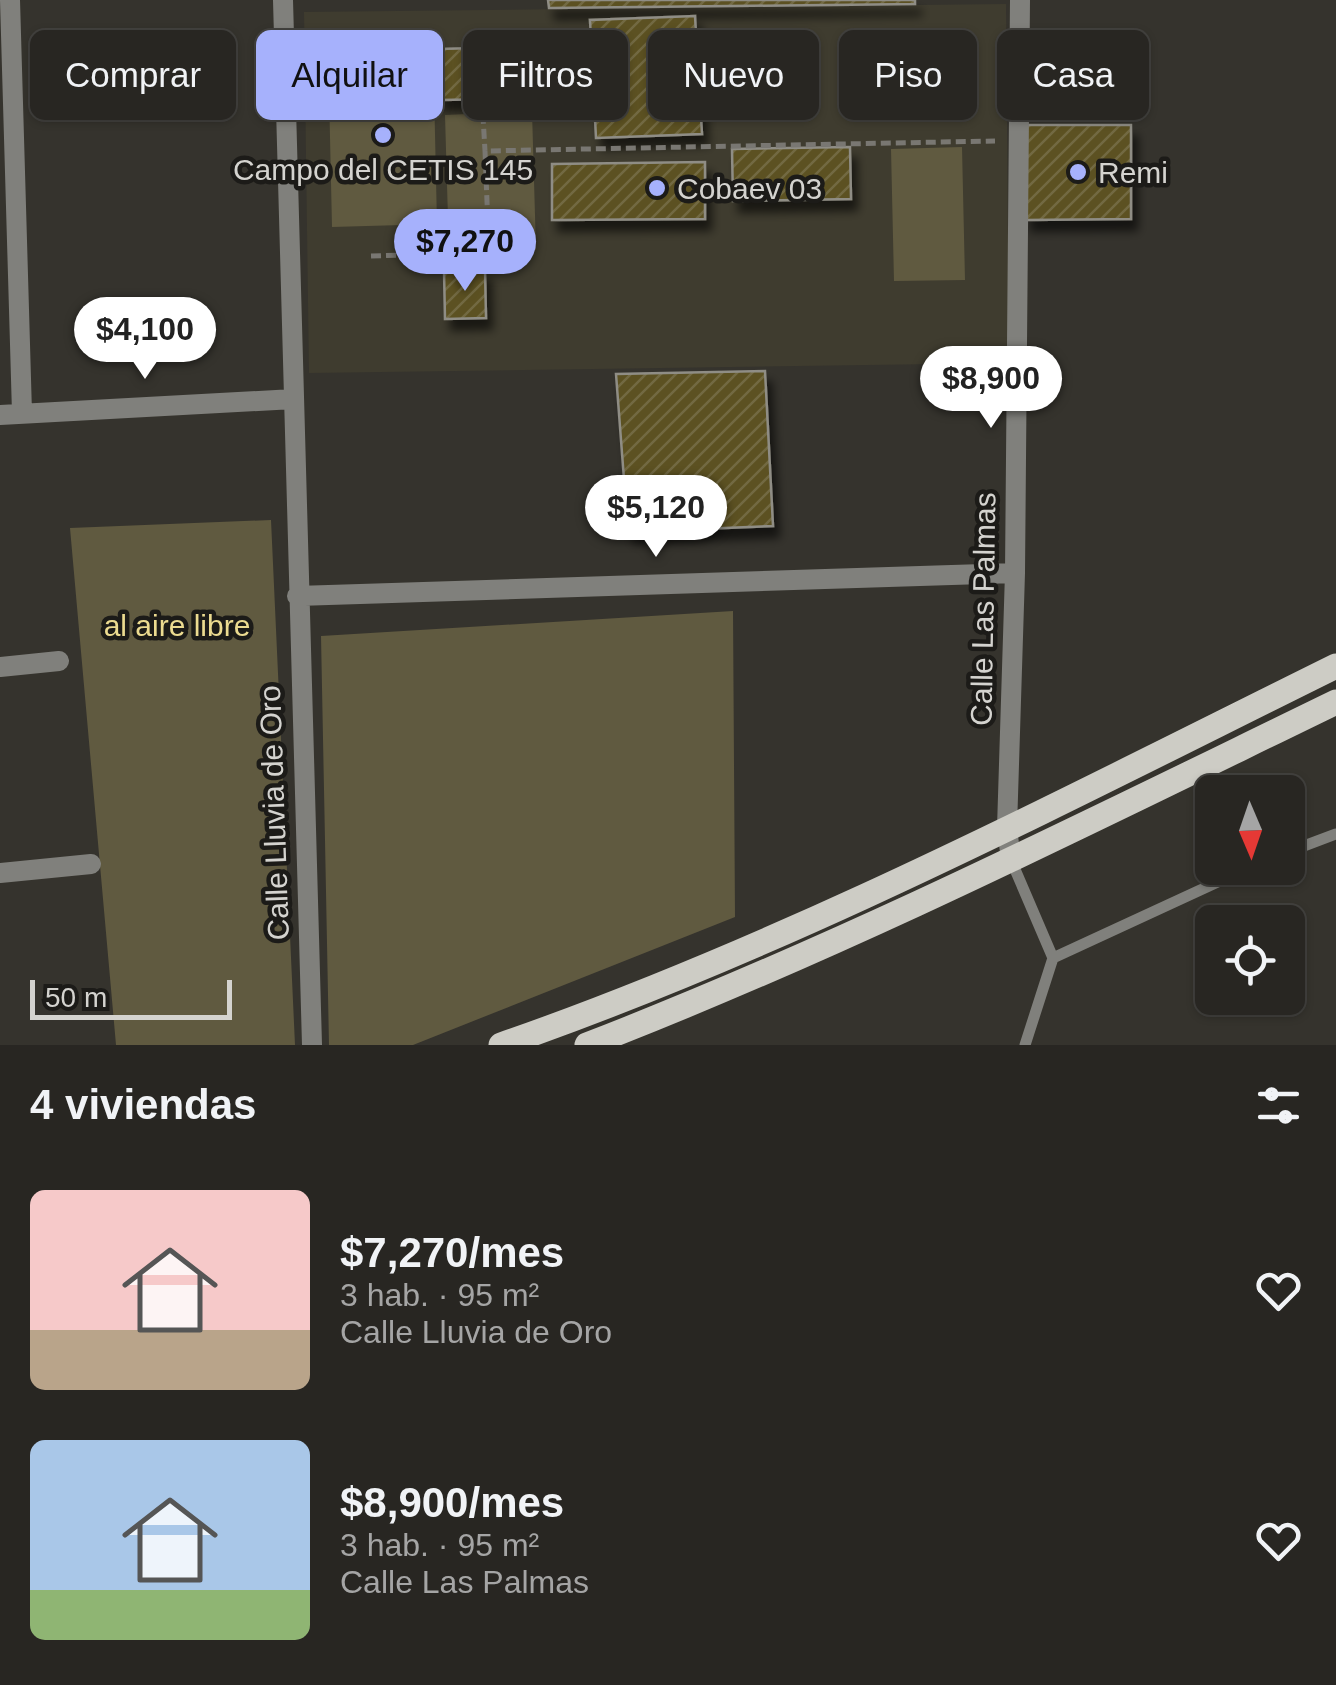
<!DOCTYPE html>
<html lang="es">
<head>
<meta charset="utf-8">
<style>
	body { margin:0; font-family:Arial,sans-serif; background:#34322f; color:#f1f3f6; height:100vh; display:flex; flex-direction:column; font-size:38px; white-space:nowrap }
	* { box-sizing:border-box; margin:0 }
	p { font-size:32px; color:#a5a5a5 }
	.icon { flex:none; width:55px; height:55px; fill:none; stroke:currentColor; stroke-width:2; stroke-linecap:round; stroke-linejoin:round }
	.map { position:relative; height:1045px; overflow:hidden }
	.sheet { display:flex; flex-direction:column; background:#282622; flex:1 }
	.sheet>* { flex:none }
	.hud { position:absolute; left:30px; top:30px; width:1278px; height:90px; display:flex; gap:20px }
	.needle { width:65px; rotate:178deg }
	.buttons { position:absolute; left:1195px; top:775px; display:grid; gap:20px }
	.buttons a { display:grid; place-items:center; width:110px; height:110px; border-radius:15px; background:#282622; box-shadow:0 2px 8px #0004,0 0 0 2px #444340; font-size:50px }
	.scale { position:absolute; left:30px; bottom:25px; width:202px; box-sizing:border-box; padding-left:10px; border:5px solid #d4d3cf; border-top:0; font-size:28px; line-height:35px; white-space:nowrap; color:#d4d3cf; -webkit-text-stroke:8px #1c1b18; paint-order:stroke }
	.price { position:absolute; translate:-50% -85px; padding:0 22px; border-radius:35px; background:#fff; color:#222; font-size:32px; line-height:65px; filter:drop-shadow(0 2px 5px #0008) }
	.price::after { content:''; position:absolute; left:50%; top:60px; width:30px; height:22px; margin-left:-15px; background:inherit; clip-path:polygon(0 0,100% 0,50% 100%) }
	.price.selected { background:#a6b1fc; color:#111 }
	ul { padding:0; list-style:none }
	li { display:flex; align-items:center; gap:30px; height:250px; padding:0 30px }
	li span { display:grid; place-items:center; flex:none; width:280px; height:200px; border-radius:15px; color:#555 }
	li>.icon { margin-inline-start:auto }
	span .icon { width:120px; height:120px; fill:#fffc; stroke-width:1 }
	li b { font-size:42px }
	h2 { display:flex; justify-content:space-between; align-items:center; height:120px; padding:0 30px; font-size:42px }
	.chip { padding:0 35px; border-radius:15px; background:#282622; box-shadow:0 2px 8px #0004,0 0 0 2px #444340; font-size:35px; line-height:90px }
	.chip.selected { background:#a6b1fc; color:#111 }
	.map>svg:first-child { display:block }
</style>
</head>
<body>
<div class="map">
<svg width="1336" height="1045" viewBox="0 0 1336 1045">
	<defs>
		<pattern id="building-hatch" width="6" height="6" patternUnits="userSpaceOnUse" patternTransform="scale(2.5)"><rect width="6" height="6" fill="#5b5123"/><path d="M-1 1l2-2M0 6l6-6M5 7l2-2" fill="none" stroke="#726942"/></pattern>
		<filter id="shadow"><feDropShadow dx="6" dy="11" stdDeviation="5" flood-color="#0009"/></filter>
	</defs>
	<rect width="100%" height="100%" fill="#35332d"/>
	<path fill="#3f3c2f" d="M1006,4l3,359 -700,10 -5,-361z"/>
	<path fill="#605a40" d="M433,44l4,180 -105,3 -4,-180z
		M532,111l4,139 -87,4 -4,-139z
		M962,147l3,133 -71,1 -3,-132z
		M271,520l24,525h-179l-46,-517z
		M733,611l2,306 -322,128h-84l-8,-409z"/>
	<path fill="url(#building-hatch)" stroke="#8f8d85" stroke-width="2.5" filter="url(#shadow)" d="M548,0h367v4l-366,4z
		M695,16l7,118 -106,4 -6,-118z
		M564,46l1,52 -127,2 -1,-51z
		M1026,125h105v94l-106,1z
		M850,147l1,52 -118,2 -1,-52z
		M705,162v57l-153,1v-56z
		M485,269l1,49 -41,1 -1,-49z
		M765,371l8,155 -145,6 -12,-158z"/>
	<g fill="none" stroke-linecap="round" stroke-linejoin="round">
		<path stroke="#797772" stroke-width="5" stroke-dasharray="10 5" stroke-linecap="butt" d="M482,99l3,52
			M371,256l118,-4 -4,-101 510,-10"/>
		<path stroke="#80807c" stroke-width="11" d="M1288,852l48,-18
			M1011,860l42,98 195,-90
			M1025,1045l28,-87"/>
		<path stroke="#80807c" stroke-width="20" d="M10,0l12,413
			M283,0l29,1045
			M0,415l294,-16
			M297,596l718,-23
			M0,667l59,-6
			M1011,860l-4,-32 8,-255 5,-573
			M0,873l91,-9"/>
		<path stroke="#cdccc5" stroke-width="25" d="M501,1045c288,-100 562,-244 835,-379
			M587,1045c256,-99 502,-223 749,-343"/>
	</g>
	<g fill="#a6b1fc" stroke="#1c1b18" stroke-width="4">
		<circle cx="383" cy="135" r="10"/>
		<circle cx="1078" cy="172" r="10"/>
		<circle cx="657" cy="188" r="10"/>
	</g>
	<g text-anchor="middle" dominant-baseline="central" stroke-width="9" stroke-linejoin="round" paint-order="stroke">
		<g font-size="30" fill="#d4d3cf" stroke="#1c1b18" text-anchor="start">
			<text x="383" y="169" text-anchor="middle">Campo del CETIS 145</text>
			<text x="1098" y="172">Remi</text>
			<text x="677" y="188">Cobaev 03</text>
		</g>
		<g font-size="30" fill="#d4d3cf" stroke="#1c1b18">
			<text transform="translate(983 609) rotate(-89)">Calle Las Palmas</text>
			<text transform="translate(274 813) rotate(-92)">Calle Lluvia de Oro</text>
		</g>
		<g font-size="30" fill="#ecdb90" stroke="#1c1b18">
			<text x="177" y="625">al aire libre</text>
		</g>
	</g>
</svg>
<div class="buttons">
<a><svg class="needle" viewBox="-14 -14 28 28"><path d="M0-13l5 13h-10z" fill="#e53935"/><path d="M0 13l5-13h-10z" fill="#a5a5a5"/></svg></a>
<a><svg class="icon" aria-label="locate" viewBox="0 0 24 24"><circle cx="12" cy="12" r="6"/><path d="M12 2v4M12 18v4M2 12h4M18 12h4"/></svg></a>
</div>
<div class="scale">50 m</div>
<b class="price selected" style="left:465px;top:294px">$7,270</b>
<b class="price" style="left:145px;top:382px">$4,100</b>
<b class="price" style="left:991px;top:431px">$8,900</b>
<b class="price" style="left:656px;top:560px">$5,120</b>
<div class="hud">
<a class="chip">Comprar</a>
<a class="chip selected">Alquilar</a>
<a class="chip">Filtros</a>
<a class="chip">Nuevo</a>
<a class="chip">Piso</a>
<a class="chip">Casa</a>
</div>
</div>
<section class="sheet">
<h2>4 viviendas<svg class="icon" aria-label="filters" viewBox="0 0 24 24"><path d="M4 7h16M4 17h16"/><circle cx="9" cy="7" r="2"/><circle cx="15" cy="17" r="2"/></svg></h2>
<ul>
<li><span style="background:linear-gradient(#f6c9c9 70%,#b9a48a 0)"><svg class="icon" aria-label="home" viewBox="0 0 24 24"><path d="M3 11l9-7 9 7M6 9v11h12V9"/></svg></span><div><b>$7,270/mes</b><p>3 hab. · 95 m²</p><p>Calle Lluvia de Oro</p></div><svg class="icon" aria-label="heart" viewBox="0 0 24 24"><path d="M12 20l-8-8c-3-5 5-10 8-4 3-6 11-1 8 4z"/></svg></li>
<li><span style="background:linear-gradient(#a9c7e8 75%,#8fb573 0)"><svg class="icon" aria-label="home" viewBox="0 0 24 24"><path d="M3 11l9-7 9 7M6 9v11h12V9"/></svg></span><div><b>$8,900/mes</b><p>3 hab. · 95 m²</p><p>Calle Las Palmas</p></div><svg class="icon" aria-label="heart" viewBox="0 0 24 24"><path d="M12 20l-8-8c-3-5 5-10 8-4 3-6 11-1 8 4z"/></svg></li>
</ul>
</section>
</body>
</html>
